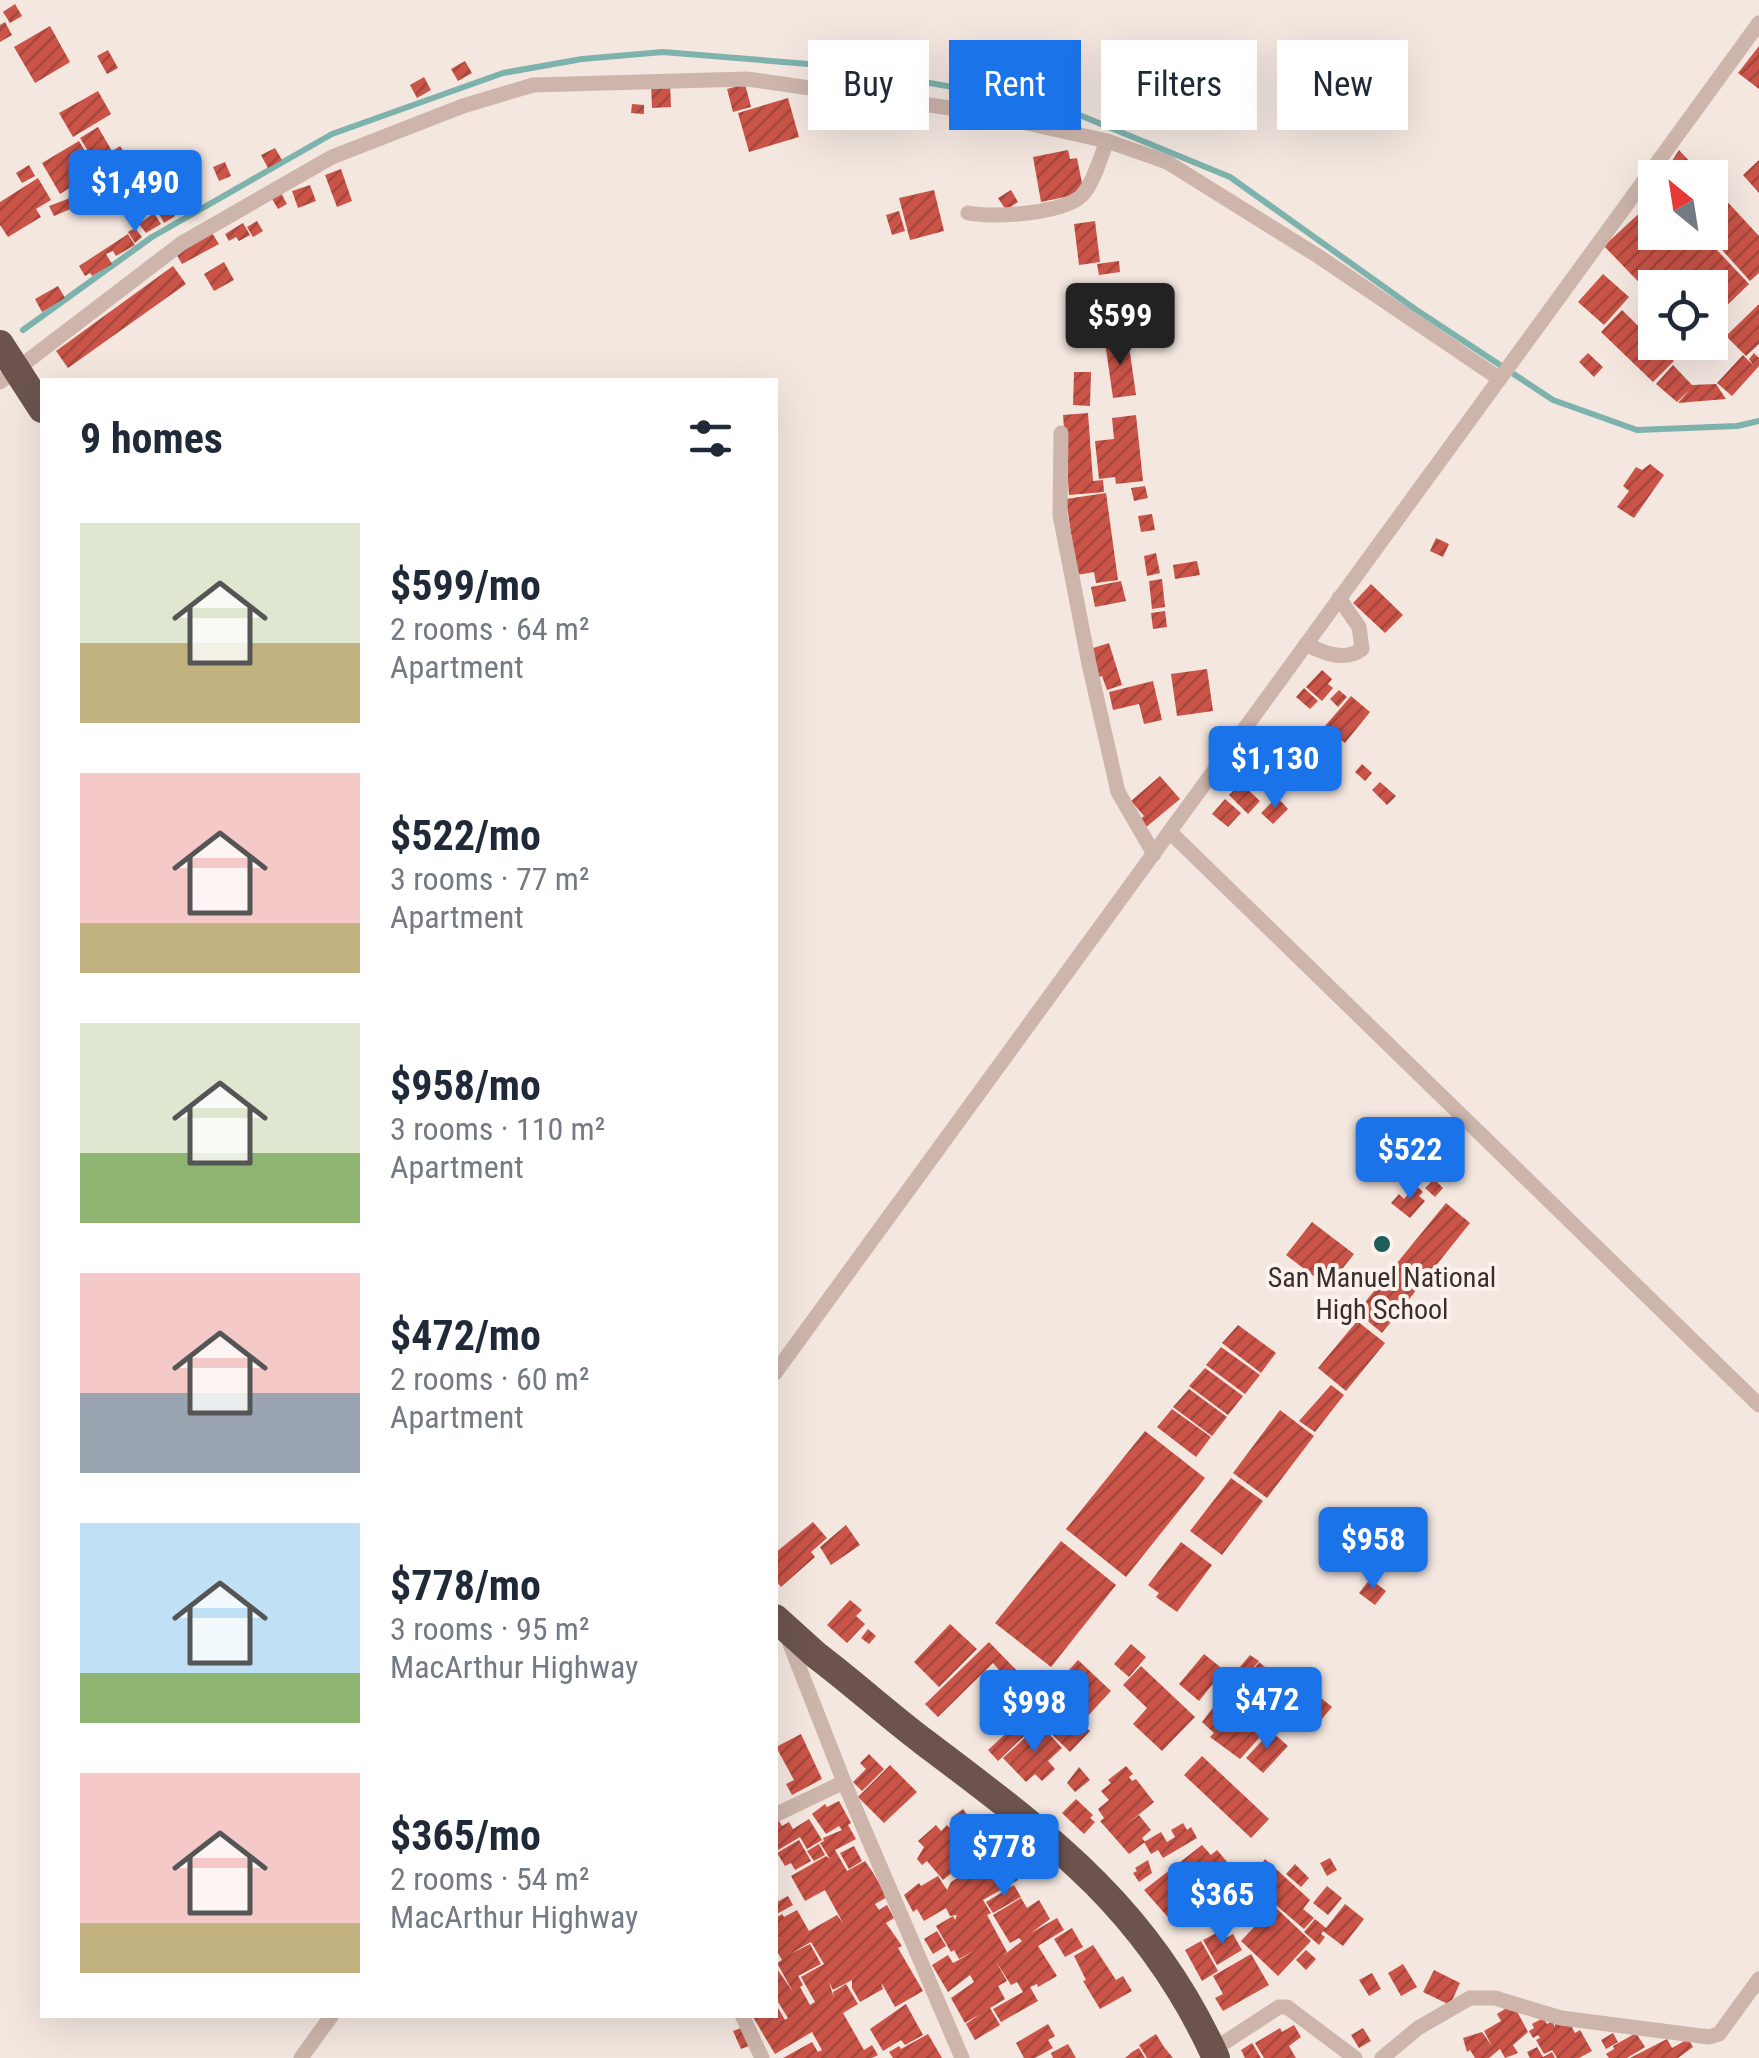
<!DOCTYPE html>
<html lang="en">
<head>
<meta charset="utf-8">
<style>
	body { margin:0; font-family:"Roboto Condensed",sans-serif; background:#f6f6f7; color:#1f2937; height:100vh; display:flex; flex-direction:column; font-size:38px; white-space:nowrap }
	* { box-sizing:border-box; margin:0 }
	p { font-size:32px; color:#747a83 }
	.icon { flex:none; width:55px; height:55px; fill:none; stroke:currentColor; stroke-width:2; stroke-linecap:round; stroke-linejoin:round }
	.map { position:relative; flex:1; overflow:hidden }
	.sheet { position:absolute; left:40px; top:378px; width:738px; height:1640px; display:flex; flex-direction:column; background:#fff; border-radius:0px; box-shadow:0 10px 40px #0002 }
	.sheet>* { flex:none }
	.hud { position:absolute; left:808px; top:40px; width:800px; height:90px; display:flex; gap:20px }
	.needle { width:65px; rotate:330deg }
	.buttons { position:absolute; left:1638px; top:160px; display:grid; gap:20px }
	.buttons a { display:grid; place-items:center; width:90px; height:90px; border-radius:0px; background:#fff; box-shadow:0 10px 40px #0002; font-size:50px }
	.price { position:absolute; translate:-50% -85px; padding:0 22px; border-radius:10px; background:#1a73e8; color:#fff; font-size:32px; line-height:65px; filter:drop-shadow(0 2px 5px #0008) }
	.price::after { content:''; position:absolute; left:50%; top:60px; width:30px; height:22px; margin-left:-15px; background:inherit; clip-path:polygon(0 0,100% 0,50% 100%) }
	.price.current { background:#222; color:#fff }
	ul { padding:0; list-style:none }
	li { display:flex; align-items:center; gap:30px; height:250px; padding:0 40px }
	li span { display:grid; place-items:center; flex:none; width:280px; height:200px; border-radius:0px; color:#555 }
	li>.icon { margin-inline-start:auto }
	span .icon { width:120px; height:120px; fill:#fffc; stroke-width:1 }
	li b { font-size:42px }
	h2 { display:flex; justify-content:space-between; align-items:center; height:120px; padding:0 40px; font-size:42px }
	.chip { padding:0 35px; border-radius:0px; background:#fff; box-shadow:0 10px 40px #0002; font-size:35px; line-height:90px }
	.chip.current { background:#1a73e8; color:#fff }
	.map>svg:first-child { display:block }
</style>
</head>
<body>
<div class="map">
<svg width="1759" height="2058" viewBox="0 0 1759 2058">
	<defs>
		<pattern id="building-hatch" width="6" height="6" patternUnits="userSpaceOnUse" patternTransform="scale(2.5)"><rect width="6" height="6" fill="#ca5448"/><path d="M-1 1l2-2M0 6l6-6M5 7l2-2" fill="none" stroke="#a5463c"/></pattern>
	</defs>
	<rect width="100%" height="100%" fill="#f4e7e0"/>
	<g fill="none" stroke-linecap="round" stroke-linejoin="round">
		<path stroke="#7db2ad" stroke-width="6" d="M23,330l129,-93 180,-103 171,-61 79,-14 81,-7 170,14 222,39 175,72 185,132 138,91 84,30 100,-4 22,-5"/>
	</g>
	<path fill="url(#building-hatch)" fill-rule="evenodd" d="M15,4l7,12 -12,7 -7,-11z
		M5,22l7,13 -12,7v-17z
		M50,26l20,36 -35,21 -21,-36z
		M1759,46v43l-21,-16z
		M108,50l10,18 -11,6 -10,-18z
		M465,61l7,12 -14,8 -7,-12z
		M424,77l7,13 -14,8 -7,-13z
		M651,83h19l1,24 -19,1z
		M745,84l6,23 -18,5 -6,-23z
		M98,91l13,23 -38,23 -14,-24z
		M788,98l11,39 -50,15 -11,-39z
		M632,104l12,1v9l-13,-1z
		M98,127l14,24 8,-5 6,9 -27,14 -19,-31z
		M79,141l18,30 -37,23 -18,-31z
		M275,148l7,12 -14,8 -7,-13z
		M1068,150l2,9 7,-1 7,35 -43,9 -8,-45z
		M1679,150l26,28h-44z
		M1759,160v33l-16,-18z
		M225,162l6,14 -12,5 -6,-14z
		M29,165l6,11 -13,7 -6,-10z
		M341,169l11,32 -15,6 -12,-32z
		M38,178l13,22 -15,9 5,8 -33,20 -8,-12v-23z
		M1710,183l49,53v37l-9,8 -44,-49h4z
		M310,185l6,16 -18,7 -6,-17z
		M934,190l10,41 -34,9 -11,-42z
		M1011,190l7,12 -12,8 -8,-12z
		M281,193l6,11 -9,5 -6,-10z
		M70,198l5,9 -21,9 -5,-10z
		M1648,205l7,7v20h45l49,52 -39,38v-34h-55v11l-51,-53z
		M168,206l7,10 -11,7 -6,-11z
		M899,211l6,20 -13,4 -6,-20z
		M154,213l7,11 -15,9 -7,-9z
		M257,221l6,10 -10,6 -6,-10z
		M1095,221l5,41 -21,3 -5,-41z
		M243,223l7,12 -11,6 -3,-4 -7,4 -4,-7z
		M135,228l7,9 -7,6 -7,-11z
		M212,233l7,11 -37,20 -7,-12z
		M128,234l7,11 -19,11 -3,-5 -7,3 6,10 -20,12 -2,-3 -5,3 -6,-10z
		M1119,261l1,11 -21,3 -2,-11z
		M224,262l10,18 -20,11 -10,-17z
		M173,266l13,18 -118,84 -12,-17z
		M1603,274l26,23 -25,28 -26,-23z
		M58,286l7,12 -23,14 -7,-13z
		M1759,304v40l-13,12 -20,-20z
		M1622,310l52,51 -21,21 -52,-50z
		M1128,339l8,56 -23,3 -8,-56z
		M1588,353l15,14 -9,10 -15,-15z
		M1754,353l5,5v8l-27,30 -15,-13 26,-28 10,10 -4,-6z
		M1673,365l19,20 24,-1 10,15 -48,4 12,-14 -13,13 -21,-18z
		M1074,372h17l-1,34 -17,-1z
		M1088,413l5,68 10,-1 1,12 -35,3 -6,-80z
		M1136,415l7,66 -27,3 -1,-7 -16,2 -4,-38 19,-2 -2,-21z
		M1650,464l14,11 -30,43 -17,-11 12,-16 -6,-5 13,-19 6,3z
		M1145,486l3,12 -14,3 -3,-13z
		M1106,493l12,87 -22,3 -2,-11 -17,3 -11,-76z
		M1152,514l3,16 -14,2 -3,-16z
		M1436,538l13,6 -6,13 -13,-6z
		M1156,553l4,20 -13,3 -3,-20z
		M1197,561l3,14 -25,4 -2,-14z
		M1162,579l3,28 -13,2 -3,-28z
		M1121,581l5,20 -31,6 -4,-20z
		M1371,584l32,31 -18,18 -32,-30z
		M1165,611l2,16 -14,2 -2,-16z
		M1109,643l13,42 -15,5 -5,-14 -3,1 -9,-28z
		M1207,669l6,42 -36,5 -6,-42z
		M1322,670l10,9 -4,5 5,4 -11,13 -16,-14z
		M1153,681l9,39 -18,4 -5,-20 -26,6 -4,-18z
		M1304,688l14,13 -8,8 -14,-12z
		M1339,690l8,7 -9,10 -8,-8z
		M1351,696l19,16 -25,31 -20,-17z
		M1362,764l10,9 -7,8 -10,-9z
		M1160,776l20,23 -35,29 -6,-8 5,-4 -13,-15z
		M1380,782l16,14 -9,9 -15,-15z
		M1241,783l19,18 -12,13 -19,-19z
		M1277,797l11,12 -15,15 -12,-11z
		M1225,799l16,14 -13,14 -16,-13z
		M1434,1179l9,9 -8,9 -10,-9z
		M1416,1185l7,7 -4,4 6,5 -15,17 -19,-15 8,-9 5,5z
		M1446,1203l24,20 -88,110 -25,-21z
		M1312,1222l42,32 -26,33 -42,-32z
		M1357,1321l28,22 -39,48 -28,-23z
		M1238,1325l38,28 -15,20 -39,-30z
		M1221,1347l39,28 -15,19 -39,-29z
		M1205,1368l38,28 -15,19 -39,-29z
		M1331,1385l13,10 -29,37 -16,-11z
		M1189,1389l38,28 -15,19 -39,-29z
		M1172,1409l39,28 -15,20 -39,-30z
		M1280,1410l34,26 -47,62 -34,-25z
		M1145,1431l60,47 -79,99 -60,-48z
		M1231,1478l32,23 -41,54 -32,-24z
		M813,1522l14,16 -16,14 4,5 -34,30 -6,-7v-27z
		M846,1525l14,20 -29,20 -11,-18z
		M1061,1541l55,44 -65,82 -56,-44z
		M1181,1542l31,23 -35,47 -21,-15 3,-4 -11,-8z
		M1370,1579l16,12 -11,14 -16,-12z
		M850,1600l12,10 -6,6 9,8 -18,19 -20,-18z
		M950,1624l27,25 -38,38 -25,-25z
		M868,1629l8,7 -7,8 -8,-6z
		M989,1642l41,42 -14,14 -17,-17 5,-5 -11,-13 -55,54 -13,-13z
		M1131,1644l15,13 -17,20 -15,-13z
		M1204,1654l20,16 -25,31 -20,-17z
		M1250,1655l9,6 -14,16 5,4 -9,10 -12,-11z
		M1078,1660l33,31 -27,29 -33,-30z
		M1259,1662l35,29 -12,14 -34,-29z
		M1141,1666l54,51 -33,34 -29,-27 14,-16 -24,-23z
		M1303,1683l29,24 -21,25 -29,-24z
		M1221,1697l7,7 6,-7 7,7 4,-4 9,8 -4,4 4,4 -7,7 3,3 8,-8 7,7 -8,9 3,3 -20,22 -30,-22 4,-4 -12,-11z
		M1061,1703l29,28 -20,21 -29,-28z
		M1038,1704l9,10 -49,47 -10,-11z
		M1040,1724l22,24 -14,13 7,8 -13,12 -7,-7 -9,8 -23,-24z
		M1271,1731l17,15 -25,27 -17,-15z
		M801,1734l21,45 -30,16 -6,-11 8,-4 -18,-33z
		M869,1754l15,15 -22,22 -9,-9 13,-13 -6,-6z
		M1202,1756l67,63 -18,19 -67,-63z
		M890,1765l27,27 -33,31 -26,-26z
		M1126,1766l7,8 -4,3 3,4 4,-2 18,23 -27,22 12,-9 12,15 -9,8 3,4 -16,12 -29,-33 4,-3 -6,-9 11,-9 -8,-9 10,-8 -3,-3z
		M1079,1767l11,13 -15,12 -8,-9z
		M1076,1799l17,16 -3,3 5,4 -11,12 -22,-21z
		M839,1801l12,22 -3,2 8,14 -21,11 12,21 18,-10 7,10 15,26 -12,7 4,6 8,-5 7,13 -8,5 16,23 -4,2 25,43 -28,16 -14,-25 2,7 -23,13 -8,-14v-8l-19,10 -4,-8 5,16 -1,-6 13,-8 12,20 -15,9 21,37 8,-5 6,10 -6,3h-89l29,-16 6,10 4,-2 -10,-18 -37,22 -22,-37 22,-2v-12l10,17 3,-2 -13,-21v-31l18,26 -16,-29 5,-3 -7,-12v-12l4,3 -4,-7v-14l7,-4 2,3 13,-7 12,21 28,-16 6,8 -18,-33 -20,11 -14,-25 35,-20 4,3 -10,-16 4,-2 -1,-3 19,-8 -3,-4 -13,8 -14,-20 13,-10 2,3zM811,1942l13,22 -23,13 14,25 -5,3 -10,-18 3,-2 -5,-9 23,-12 -11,-20 -22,11z
		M963,1809l8,11 -11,8 -9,-10z
		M778,1819l4,7 7,-4 4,7 16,-10 13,21 -15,9 -7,-12 -25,15z
		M1183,1823l4,7 4,-3 6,11 -34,20 -5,-8 -7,4 -7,-12 17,-10 6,10 8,-5 -4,-7z
		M936,1825l5,6 6,-6 27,30 -31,25 -16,-19 -5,4 -5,-6 7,-12 -6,-6z
		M989,1837l8,13 -18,11 -8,-14z
		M799,1840l12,21 -16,9 -4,-7 -6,3 -8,-13z
		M819,1844l6,11 -11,6 -7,-10z
		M1202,1845l9,10 6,-5 17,20 -4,3 5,5 -53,47 -5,-5 -4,3 -29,-33z
		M854,1846l8,15 -13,8 -9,-16z
		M1001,1851l17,29 -35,20 8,13 -4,2 20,37 -3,3 18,-14 -3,-3 -9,5 -17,-28 28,-17 6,10 12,-8 11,19 -19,14 26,-15 7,12 -26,16 19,30 -19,11 -1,-3 -7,3 8,14 -37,21 -8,-13 30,-17 -6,-10 -6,3 -16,-25 12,21 -9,5 7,13 -15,9 10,17 -25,15 -9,-16 14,-10 -15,9 -14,-25 23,-16 -4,-7 -22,17 -16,-27 16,-10 5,8 4,-2 22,-13 -20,11 -5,-9 -3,2 -15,-26 17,-10 2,4 2,-5 -7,1 -4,-8 -22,13 -7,-12 -4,3 -9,-17 15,-12 2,3 17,-10 9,14 4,-8z
		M1330,1858l7,12 -10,6 -7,-13z
		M1265,1859l45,41 -7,9 11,9 -10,11 -55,-47z
		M1148,1860l4,13 -13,9 -6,-9 4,-2 -2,-3z
		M1295,1864l14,14 -8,9 -15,-13z
		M1014,1885l7,12 -28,16 -7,-11z
		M1327,1886l15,12 -14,17 -15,-12z
		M788,1896l5,9 -18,10v-12z
		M1345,1904l19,15 -21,27 -20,-15 -2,3 4,3 -6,8 -15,-13 11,-13 11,9z
		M1274,1906l37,35 -33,35 -37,-35z
		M1072,1928l11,19 -18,10 -11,-18z
		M937,1931l9,15 -13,8 -9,-15z
		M1220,1931l4,8 9,-5 9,16 -25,15 -14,-25z
		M1201,1941l17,30 -16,10 -17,-31z
		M1093,1945l23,35 7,-4 9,15 -32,18 -17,-28 3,-1 -12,-24z
		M1306,1950l10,9 -10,11 -10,-10z
		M1251,1954l18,31 -46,26 -8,-13 8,-4 -10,-18z
		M1403,1964l14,23 -16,9 -13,-23z
		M1434,1970l26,13 -10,22 -27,-13z
		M1372,1973l9,16 -12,7 -10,-16z
		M906,2004l17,31 -18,10 -4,-5 -18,11 -13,-22z
		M1513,2004l15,28 -15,13 5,8 -13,5 -5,-9 -11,9h-14l-5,-8 -3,2 -4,-14 19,-6 10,14 -8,-15 17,-10 -4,-7z
		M1543,2018l4,6 5,-3 3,6v-5l13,-2 7,13 5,-3 12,21 -13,7h-22l-5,-8 -8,4 -8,-14 4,-2 -2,-3 -5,3 -4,-7 5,-3 -2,-4z
		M1048,2024l7,12 -7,4 5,8 -18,10h-11l-8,-15z
		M1294,2025l7,12 -12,9 7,12h-32l-9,-15 25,-15 2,4z
		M741,2028l8,18 -8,3 -8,-18z
		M1363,2028l8,13 -12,7 -8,-13z
		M1613,2033l5,9 -12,7 -5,-9z
		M1636,2033l9,14 -18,11h-18l-3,-4 8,-5 -1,-3z
		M928,2034l14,24h-49l-4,-6 10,-6 2,3z
		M1156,2034l8,13 9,11h-26l-8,-13z
		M1667,2039l5,9 16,-9 5,8 -15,11h-48z
		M1252,2043l9,15h-16l-4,-8z
		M1068,2044l8,14h-23l-2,-5z
		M1537,2047l6,10 9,-5 3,6h-25l-3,-6z
		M1139,2048l6,10h-20l7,-6z"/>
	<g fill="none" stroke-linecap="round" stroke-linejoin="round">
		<path stroke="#cdb5ab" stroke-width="15" d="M968,213c25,5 101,1 116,-20 11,-14 16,-35 23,-52
			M0,382l182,-139 150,-86 131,-51 70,-21 214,-6 231,33 129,29 60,21 151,94 182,123
			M1061,433l-1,82 29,149 29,128 36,62
			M1306,644c17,9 39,18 56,5l-3,-22 -20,-29
			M1170,832l589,573
			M775,1373l984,-1350
			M786,1634l58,148 118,276
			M775,1815l69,-33
			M742,2015l20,43
			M1213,2050l66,-43h8l68,51
			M301,2058l31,-43
			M1382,2058l36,-30 52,-30h25l66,20 148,19 10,-3 40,-55"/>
		<path stroke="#6c534e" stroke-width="28" d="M0,344l42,65
			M775,1618l41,37c37,28 71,59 108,87 126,95 225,167 292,316"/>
	</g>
	<circle fill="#1e5e59" stroke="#fbf2ed" stroke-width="4" cx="1382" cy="1244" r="10"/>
	<g text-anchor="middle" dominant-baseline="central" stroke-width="8" stroke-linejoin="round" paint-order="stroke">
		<g font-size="28" fill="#3b2d2a" stroke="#fbf2ed">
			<text x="1382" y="1277">San Manuel National<tspan x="1382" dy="32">High School</tspan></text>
		</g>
	</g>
</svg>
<div class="buttons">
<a><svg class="needle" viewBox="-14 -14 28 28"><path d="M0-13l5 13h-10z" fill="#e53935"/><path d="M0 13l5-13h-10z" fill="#747a83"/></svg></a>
<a><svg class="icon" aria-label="locate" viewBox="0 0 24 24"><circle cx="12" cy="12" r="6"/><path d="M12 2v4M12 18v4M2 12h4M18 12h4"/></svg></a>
</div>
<b class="price" style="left:135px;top:235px">$1,490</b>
<b class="price current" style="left:1120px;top:368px">$599</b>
<b class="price" style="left:1275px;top:811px">$1,130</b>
<b class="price" style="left:1410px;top:1202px">$522</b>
<b class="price" style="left:1373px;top:1592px">$958</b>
<b class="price" style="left:1267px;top:1752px">$472</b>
<b class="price" style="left:1034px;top:1755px">$998</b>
<b class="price" style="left:1004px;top:1899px">$778</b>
<b class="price" style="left:1222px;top:1947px">$365</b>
<div class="hud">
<a class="chip">Buy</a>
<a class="chip current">Rent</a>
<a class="chip">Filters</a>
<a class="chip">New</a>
</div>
<section class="sheet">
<h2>9 homes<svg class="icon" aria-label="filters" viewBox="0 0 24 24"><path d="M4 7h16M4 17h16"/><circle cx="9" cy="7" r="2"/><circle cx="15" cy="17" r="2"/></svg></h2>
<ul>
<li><span style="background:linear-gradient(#dfe7d0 60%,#c2b280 0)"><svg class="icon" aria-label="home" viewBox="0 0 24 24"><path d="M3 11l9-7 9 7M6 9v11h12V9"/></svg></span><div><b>$599/mo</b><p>2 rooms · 64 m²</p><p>Apartment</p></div></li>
<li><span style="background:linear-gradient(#f6c9c9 75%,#c2b280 0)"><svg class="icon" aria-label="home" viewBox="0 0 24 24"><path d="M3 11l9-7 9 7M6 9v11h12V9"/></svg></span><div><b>$522/mo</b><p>3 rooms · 77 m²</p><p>Apartment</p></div></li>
<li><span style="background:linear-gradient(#dfe7d0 65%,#8fb573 0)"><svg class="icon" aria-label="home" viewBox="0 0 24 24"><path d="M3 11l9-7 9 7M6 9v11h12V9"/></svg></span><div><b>$958/mo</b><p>3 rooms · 110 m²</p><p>Apartment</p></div></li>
<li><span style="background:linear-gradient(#f6c9c9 60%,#9aa5b1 0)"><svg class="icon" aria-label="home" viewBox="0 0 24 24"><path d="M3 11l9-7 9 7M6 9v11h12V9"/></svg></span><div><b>$472/mo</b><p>2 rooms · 60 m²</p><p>Apartment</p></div></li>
<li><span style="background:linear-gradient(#bfe0f5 75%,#8fb573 0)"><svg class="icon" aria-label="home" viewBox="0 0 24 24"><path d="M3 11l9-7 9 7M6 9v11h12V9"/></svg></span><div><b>$778/mo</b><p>3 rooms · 95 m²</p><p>MacArthur Highway</p></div></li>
<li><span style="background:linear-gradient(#f6c9c9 75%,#c2b280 0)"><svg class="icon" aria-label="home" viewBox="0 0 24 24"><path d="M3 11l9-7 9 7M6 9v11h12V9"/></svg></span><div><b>$365/mo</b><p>2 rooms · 54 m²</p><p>MacArthur Highway</p></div></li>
</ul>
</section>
</div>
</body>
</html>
